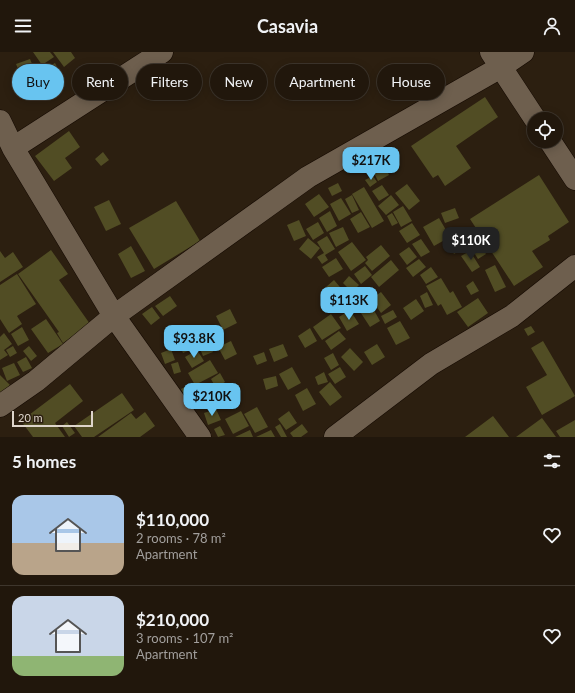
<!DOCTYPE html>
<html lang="en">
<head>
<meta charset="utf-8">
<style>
	body { margin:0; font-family:Lato,sans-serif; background:#2d241a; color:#f1f3f6; height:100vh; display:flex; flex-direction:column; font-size:15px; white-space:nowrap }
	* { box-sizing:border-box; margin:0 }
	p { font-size:13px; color:#a29f9d }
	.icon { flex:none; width:22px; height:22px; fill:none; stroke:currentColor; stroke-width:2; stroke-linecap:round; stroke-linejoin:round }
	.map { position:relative; height:385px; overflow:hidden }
	.panel { display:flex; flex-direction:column; background:#21170c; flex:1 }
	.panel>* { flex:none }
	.hud { position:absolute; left:12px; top:12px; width:551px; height:36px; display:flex; gap:8px }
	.controls { position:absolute; left:527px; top:60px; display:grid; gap:8px }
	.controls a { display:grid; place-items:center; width:36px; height:36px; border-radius:50%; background:#21170c; box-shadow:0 2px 10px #0003,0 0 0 1px #3e362d; font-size:20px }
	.scale { position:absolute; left:12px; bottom:10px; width:81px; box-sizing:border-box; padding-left:4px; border:2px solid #ded5cb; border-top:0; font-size:11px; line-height:14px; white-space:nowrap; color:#ded5cb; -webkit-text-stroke:3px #2c1f10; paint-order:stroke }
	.price { position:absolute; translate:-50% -34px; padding:0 9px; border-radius:8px; background:#68c4f0; color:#111; font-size:13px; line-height:26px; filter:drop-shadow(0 1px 2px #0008) }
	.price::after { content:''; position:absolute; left:50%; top:24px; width:12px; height:9px; margin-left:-6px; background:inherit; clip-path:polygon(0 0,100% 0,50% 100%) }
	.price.active { background:#222; color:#fff }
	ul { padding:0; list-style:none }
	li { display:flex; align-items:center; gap:12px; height:100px; padding:0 12px }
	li+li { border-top:1px solid #3e362d }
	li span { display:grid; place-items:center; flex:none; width:112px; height:80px; border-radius:12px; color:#555 }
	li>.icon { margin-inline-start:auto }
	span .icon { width:48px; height:48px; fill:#fffc; stroke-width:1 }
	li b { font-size:17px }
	h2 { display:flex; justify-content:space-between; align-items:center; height:48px; padding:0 12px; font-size:17px }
	.chip { padding:0 14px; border-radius:18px; background:#21170c; box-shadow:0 2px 10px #0003,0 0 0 1px #3e362d; font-size:14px; line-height:36px }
	.chip.active { background:#68c4f0; color:#111 }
	header { display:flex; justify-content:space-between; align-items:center; height:52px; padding:0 12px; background:#21170c; font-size:18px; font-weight:700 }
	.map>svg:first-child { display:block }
</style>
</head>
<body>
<header><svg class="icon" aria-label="menu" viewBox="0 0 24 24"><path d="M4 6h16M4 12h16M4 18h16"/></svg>Casavia<svg class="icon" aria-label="person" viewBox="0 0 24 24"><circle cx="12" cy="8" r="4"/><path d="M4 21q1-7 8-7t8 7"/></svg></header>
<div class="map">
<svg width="575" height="385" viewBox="0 0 575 385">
	<rect width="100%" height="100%" fill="#2c1f10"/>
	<path fill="#514d24" d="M33,0h17l4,5 -12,8z
		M53,0h18l4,6 -11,9z
		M30,7l5,12 -14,5 -5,-12z
		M55,11l4,8 -12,6 -3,-8z
		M485,45l13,20 -42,29 15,22 -26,18 -7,-11 -5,3 -22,-32z
		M69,79l11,16 -15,11 7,10 -18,13 -19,-25z
		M103,100l6,8 -8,6 -6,-7z
		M385,115l4,8 -11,6 -4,-8z
		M539,123l30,47 -21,14 2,4 -18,11 11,16 -29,19 -44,-67z
		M373,124l4,6 -7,5 -5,-7z
		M338,131l4,8 -10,5 -4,-8z
		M407,132l13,17 -11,9 -14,-17z
		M382,133l7,10 -10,6 -7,-10z
		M364,135l20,34 -12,7 -20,-34z
		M319,142l10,13 -15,10 -9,-13z
		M352,143l7,15 -7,3 -7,-14z
		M391,143l8,10 -13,10 -8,-9z
		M341,146l10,16 -12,7 -9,-17z
		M109,148l12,24 -15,7 -12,-24z
		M176,149l24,40 -46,28 -25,-41z
		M403,154l9,15 -11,6 -8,-15z
		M455,156l4,10 -14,5 -4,-10z
		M330,159l7,15 -10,6 -8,-14z
		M361,160l9,15 -12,6 -8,-14z
		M392,161l6,10 -6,3 -5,-10z
		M439,166l11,19 -16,9 -11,-19z
		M299,168l7,16 -12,5 -7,-16z
		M318,170l6,11 -11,7 -7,-11z
		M412,171l8,12 -13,8 -8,-12z
		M343,175l6,13 -13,7 -7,-14z
		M470,179l6,10 -10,6 -7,-10z
		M327,184l8,13 -10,6 3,5 -6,4 -5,-7 7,-4 -7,-11z
		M308,186l12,10 -9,11 -12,-10z
		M421,187l9,13 -9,5 -9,-13z
		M459,188l5,8 -10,6 -5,-9z
		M352,190l14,18 -15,11 -13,-19z
		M479,191l7,11 -8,5 -7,-11z
		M381,193l9,11 -18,15 -7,-8 3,-3 -2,-3z
		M131,194l14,25 -14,7 -13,-24z
		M409,195l8,10 -10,8 -8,-11z
		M51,198l17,24 -9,6 31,44 -27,19 -6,-10 2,-1 -41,-58z
		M0,199l5,7 8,-6 10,15 -23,15z
		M470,199l10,16 -8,5 -11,-16z
		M336,206l7,11 -14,8 -7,-10z
		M419,207l7,8 -13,10 -7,-9z
		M391,208l8,10 -20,17 -8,-10z
		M495,213l11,22 -11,5 -10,-22z
		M365,214l7,9 -11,9 -7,-10z
		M431,215l7,10 -12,7 -6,-9z
		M17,222l19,30 -19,12 5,8 -13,9 -9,-14v-34z
		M349,224l10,9 -7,7 -9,-9z
		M441,226l9,15 3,-2 9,16 -15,8 -6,-11 -3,2 -12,-20z
		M334,228l11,13 -8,7 -11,-13z
		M473,229l6,10 -8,4 -5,-9z
		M361,237l8,11 -13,10 -8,-11z
		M381,240l10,13 -10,8 -10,-14z
		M427,240l6,13 -8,3 -5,-12z
		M170,244l7,10 -14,10 -8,-10z
		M478,246l10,15 -20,14 -11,-15z
		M416,247l8,12 -13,9 -8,-12z
		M370,251l10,18 -10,6 -11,-17z
		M152,255l8,11 -9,7 -9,-11z
		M230,257l7,14 -14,7 -7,-14z
		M350,258l9,14 -12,7 -8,-14z
		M393,258l4,7 -12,7 -4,-8z
		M331,262l10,14 -19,12 -9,-13z
		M46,267l17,25 -15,9 -17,-24z
		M400,269l10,17 -14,7 -9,-17z
		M531,274l4,6 -7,4 -4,-7z
		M22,275l7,13 -11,6 -7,-12z
		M310,276l7,13 -12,7 -7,-12z
		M339,279l7,8 -15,11 -6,-9z
		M4,281l8,11 -8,6 4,5 -8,5v-23z
		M177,287l2,6 -7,1 -2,-6z
		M208,288l5,12 -10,4 -5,-12z
		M192,289l3,7 -12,5 -3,-7z
		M231,289l6,13 -12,6 -7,-13z
		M543,289l32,55 -33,19 -16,-28 21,-12 -16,-27z
		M283,292l5,12 -14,6 -5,-13z
		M377,292l8,13 -13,8 -8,-13z
		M13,294l4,7 -7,4 -4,-7z
		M29,294l8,10 -6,5 -8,-10z
		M350,296l13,14 -9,9 -13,-14z
		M171,297l4,11 -10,4 -4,-11z
		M197,298l7,11 -12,7 -7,-11z
		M264,300l3,9 -10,4 -4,-9z
		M333,301l6,12 -8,5 -7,-12z
		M26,305l6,11 -9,4 -6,-10z
		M210,308l8,13 -23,12 -7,-12z
		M178,310l3,10 -7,2 -3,-10z
		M14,311l6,12 -13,6 -5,-13z
		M292,315l9,16 -13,7 -9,-16z
		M340,315l6,10 -11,7 -7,-10z
		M324,320l4,10 -10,3 -3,-8z
		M220,321l5,9 -9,6 -5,-9z
		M0,323l10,10 -10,10z
		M276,324l2,10 -12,4 -3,-11z
		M330,330l12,15 -12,9 -11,-14z
		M192,331l4,6 -12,6 -3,-6z
		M70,332l13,17 -28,22 10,14h-32l-12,-16z
		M307,336l9,16 -13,7 -8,-16z
		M122,341l12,17 -40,27h-12l-8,-11z
		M257,355l11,20 -13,6 -11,-19z
		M216,357l5,11 -13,5 -4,-12z
		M241,359l8,15 -16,8 -8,-15z
		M289,359l8,12 -11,7 -8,-11z
		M145,360l10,14 -15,11h-42l33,-24 5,6z
		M493,364l16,21h-44z
		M542,366l14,19h-40z
		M575,368v17h-15l-4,-6z
		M67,370l8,11 -6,4 -7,-11z
		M280,372l7,13h-6l-6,-10z
		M302,372l6,8 -7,5h-8l-3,-4z
		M220,374l5,9 -7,2 -4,-8z
		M250,378l3,7h-18z
		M271,378l4,7h-19z"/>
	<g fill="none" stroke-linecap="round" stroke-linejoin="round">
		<defs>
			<path id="street" d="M491,0l44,67
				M0,69l13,27 101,168 86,121
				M550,89l25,38
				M13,96l149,-96
				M0,354l36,-25 78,-65 194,-139 193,-110 22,-15
				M335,385l96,-73 81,-48 63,-50"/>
		</defs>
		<use href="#street" stroke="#140900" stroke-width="23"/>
		<use href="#street" stroke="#6e5f4e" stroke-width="22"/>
	</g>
</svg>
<div class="controls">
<a><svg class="icon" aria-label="locate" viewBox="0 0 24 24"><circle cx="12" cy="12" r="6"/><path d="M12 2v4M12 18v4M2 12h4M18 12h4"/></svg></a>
</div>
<div class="scale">20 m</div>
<b class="price" style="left:371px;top:129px">$217K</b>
<b class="price active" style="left:471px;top:209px">$110K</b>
<b class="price" style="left:349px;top:269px">$113K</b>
<b class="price" style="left:194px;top:307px">$93.8K</b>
<b class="price" style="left:212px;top:365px">$210K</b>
<div class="hud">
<a class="chip active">Buy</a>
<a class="chip">Rent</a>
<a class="chip">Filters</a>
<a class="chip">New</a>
<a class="chip">Apartment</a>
<a class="chip">House</a>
</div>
</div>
<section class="panel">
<h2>5 homes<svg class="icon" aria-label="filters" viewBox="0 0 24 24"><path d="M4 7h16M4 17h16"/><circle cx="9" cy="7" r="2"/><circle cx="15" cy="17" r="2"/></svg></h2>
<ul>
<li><span style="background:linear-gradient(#a9c7e8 60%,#b9a48a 0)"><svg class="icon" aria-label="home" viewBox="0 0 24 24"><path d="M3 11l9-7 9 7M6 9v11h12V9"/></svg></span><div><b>$110,000</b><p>2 rooms · 78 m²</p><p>Apartment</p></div><svg class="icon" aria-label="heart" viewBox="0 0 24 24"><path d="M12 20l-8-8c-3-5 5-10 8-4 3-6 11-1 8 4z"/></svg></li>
<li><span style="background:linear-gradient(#c9d6e8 75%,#8fb573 0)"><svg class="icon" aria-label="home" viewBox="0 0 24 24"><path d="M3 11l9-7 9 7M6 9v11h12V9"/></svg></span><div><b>$210,000</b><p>3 rooms · 107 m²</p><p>Apartment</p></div><svg class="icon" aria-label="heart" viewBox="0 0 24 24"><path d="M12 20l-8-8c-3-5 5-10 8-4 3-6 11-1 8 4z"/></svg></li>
</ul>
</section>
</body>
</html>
